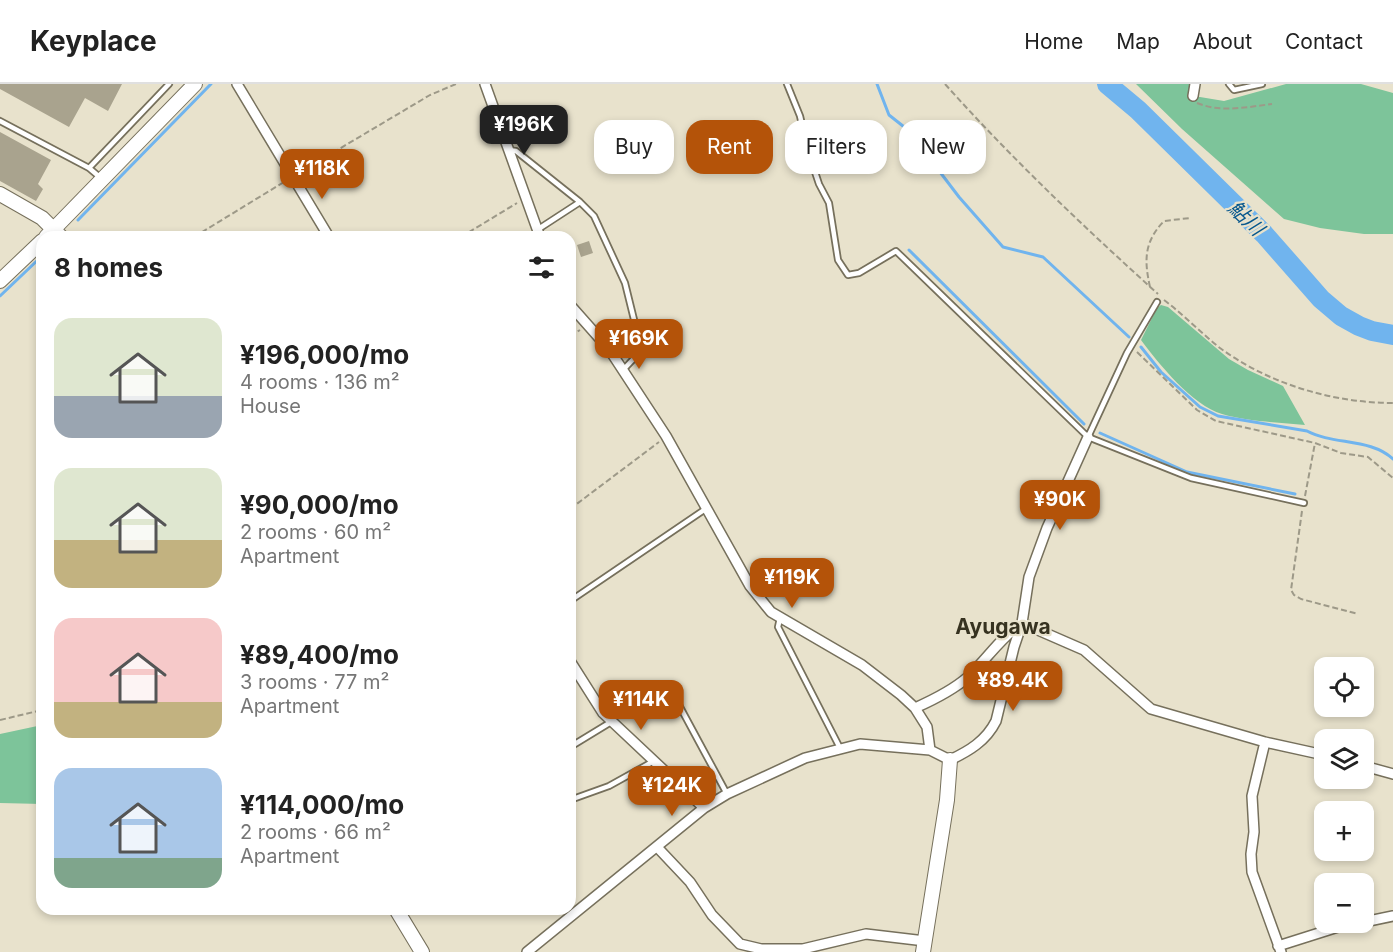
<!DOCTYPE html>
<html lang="en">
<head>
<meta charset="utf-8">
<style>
	body { margin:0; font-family:Inter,"Noto Sans JP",sans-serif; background:#f2f2f2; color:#222; height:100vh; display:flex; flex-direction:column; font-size:22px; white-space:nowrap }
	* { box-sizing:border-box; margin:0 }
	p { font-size:20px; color:#767676 }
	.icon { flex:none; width:33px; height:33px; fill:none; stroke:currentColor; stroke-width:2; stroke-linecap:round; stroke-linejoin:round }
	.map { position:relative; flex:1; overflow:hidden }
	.side { position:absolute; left:36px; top:147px; width:540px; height:684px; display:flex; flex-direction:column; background:#fff; border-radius:18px; box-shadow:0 3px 9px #0003 }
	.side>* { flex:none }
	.guide { position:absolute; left:594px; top:36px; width:570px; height:54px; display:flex; gap:12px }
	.fabs { position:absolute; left:1314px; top:573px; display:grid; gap:12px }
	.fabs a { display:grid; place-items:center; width:60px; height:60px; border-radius:12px; background:#fff; box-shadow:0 3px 9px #0003; font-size:30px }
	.price { position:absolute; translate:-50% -51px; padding:0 14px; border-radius:12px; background:#b45309; color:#fff; font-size:20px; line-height:39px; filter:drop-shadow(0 2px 3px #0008) }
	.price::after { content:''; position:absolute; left:50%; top:36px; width:18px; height:14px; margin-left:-9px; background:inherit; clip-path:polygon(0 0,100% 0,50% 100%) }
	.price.active { background:#222; color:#fff }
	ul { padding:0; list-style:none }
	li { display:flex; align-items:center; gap:18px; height:150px; padding:0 18px }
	li span { display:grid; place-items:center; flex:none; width:168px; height:120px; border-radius:18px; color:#555 }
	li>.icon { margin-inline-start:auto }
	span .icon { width:72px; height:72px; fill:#fffc; stroke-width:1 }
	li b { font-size:26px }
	h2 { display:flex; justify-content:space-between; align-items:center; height:72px; padding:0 18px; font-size:26px }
	.chip { padding:0 21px; border-radius:18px; background:#fff; box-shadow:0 3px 9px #0003; font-size:21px; line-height:54px }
	.chip.active { background:#b45309; color:#fff }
	header { display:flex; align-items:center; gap:36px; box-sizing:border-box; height:84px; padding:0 30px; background:#fff; border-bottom:2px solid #e0e0e0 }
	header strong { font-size:28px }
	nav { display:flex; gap:33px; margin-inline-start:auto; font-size:21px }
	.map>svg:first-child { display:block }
</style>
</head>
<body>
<header>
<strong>Keyplace</strong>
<nav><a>Home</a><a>Map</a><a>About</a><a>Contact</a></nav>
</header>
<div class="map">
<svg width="1393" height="868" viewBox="0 0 1393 868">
	<rect width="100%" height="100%" fill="#e8e2cc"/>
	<path fill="#7dc49a" d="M1136,0h54l-2,11 36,6 62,-17h75l32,9v141h-29l-44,-6 -36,-9 -102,-90z
		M1161,221l7,2 61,52 19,11 35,16 22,39c-27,-3 -56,-3 -83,-11 -30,-9 -63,-50 -81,-74l16,-32z
		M42,641v79l-42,-1v-69z"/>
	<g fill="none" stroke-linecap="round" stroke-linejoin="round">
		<path stroke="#70b4ee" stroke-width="3" d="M877,0l12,31 19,15 51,67 44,50 40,10 86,80
			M78,136l133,-136
			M909,166l175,174
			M0,212l42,-40
			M1141,263l20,25 39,35 18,9 89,15c26,14 64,7 86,28
			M1100,349l87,39 108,22"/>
		<path stroke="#70b4ee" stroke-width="20" d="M1107,0l31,26 126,124 57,65 20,17 18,10 13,5 21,4"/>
	</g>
	<path fill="#a9a38e" d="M0,0h122l-14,27 -23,-13 -16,29 -69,-38z
		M0,48l51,28 -13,24 5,5 -7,12 -36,-20z
		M589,157l4,12 -12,4 -4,-12z"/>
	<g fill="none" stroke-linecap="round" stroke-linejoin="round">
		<defs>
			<path id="lane" d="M787,0l13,32 8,35 11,33 10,19 9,57 10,15 11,-2 37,-22 192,186 103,41 113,25
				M1229,0l5,6 28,-6
				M0,37l89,47 13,11
				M508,66l8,1 64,51 14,14 31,67 15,61 1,7 -18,19
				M89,84l80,-84
				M537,146l43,-28
				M1088,353l39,-84 30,-51
				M570,517l137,-93
				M780,534l-2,9 62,121
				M679,621l48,89
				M570,663l41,-25
				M570,716l39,-14 45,-25"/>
			<path id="street" d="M237,0l92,153
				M485,0l55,153
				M1193,12l2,-12
				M570,221l39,44 57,87 84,150 21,26 91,53 39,30 14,13 12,19 3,23
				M570,577l33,52 101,95
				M915,624c18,-8 38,-18 53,-31 19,-18 33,-40 54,-54l62,27 67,59 114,33 59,13
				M1265,658l-13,54 2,36 -3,22 1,18 29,80
				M1364,682l29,8
				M657,763l33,35 22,33 28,29 21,5h42l63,-15 59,7
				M1364,838l29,-6
				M1278,862l60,-19 24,-5
				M527,868l177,-144 23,-14 78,-36 55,-14 70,6 20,10c19,-9 36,-19 46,-39l18,-74 8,-24 7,-46 18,-49 41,-91"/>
			<path id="secondary" d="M0,110l42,24 19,19
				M46,153l149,-153
				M0,197l42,-40
				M396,825l26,43
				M923,868l24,-152 3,-40"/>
		</defs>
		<use href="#lane" stroke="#76705c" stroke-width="8"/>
		<use href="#street" stroke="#76705c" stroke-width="12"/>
		<use href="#secondary" stroke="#76705c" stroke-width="16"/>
		<path stroke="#9d9988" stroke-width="2" stroke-dasharray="6 3" stroke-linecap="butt" d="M945,0c67,75 139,143 213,210
			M1197,19c24,10 50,4 75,1
			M302,87l128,-76 26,-11
			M194,153l90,-55
			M461,153l56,-34
			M1150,203c-6,-27 -6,-45 14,-66l26,-3
			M1164,216c20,15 37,33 56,48 49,36 113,55 173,55
			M570,252l10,-6
			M1137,268l60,58 19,11 99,22
			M1305,412l10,-53 26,10 27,4 25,21
			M570,425l89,-67
			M1302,427l-11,79 3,5 7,4 57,15
			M0,636l42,-10"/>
		<use href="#lane" stroke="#fff" stroke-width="4.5"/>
		<use href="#street" stroke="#fff" stroke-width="9"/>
		<use href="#secondary" stroke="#fff" stroke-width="14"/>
	</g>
	<g text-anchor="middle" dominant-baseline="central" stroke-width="4.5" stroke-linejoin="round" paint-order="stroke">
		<g font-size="20" font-style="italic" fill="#06578d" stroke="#e8e2cc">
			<text transform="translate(1246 134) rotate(44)">鮎川</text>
		</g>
		<g font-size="21" font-weight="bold" fill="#363220" stroke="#e8e2cc">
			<text x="1003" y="542">Ayugawa</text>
		</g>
	</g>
</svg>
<div class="fabs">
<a><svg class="icon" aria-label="locate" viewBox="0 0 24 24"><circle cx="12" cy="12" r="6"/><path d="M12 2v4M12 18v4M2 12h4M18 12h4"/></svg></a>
<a><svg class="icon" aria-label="layers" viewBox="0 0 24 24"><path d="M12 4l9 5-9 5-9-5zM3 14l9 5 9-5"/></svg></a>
<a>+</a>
<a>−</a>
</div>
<b class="price active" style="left:524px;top:72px">¥196K</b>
<b class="price" style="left:322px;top:116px">¥118K</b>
<b class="price" style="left:639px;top:286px">¥169K</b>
<b class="price" style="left:1060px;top:447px">¥90K</b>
<b class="price" style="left:792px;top:525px">¥119K</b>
<b class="price" style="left:1013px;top:628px">¥89.4K</b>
<b class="price" style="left:641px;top:647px">¥114K</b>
<b class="price" style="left:672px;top:733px">¥124K</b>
<div class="guide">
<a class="chip">Buy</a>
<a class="chip active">Rent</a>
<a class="chip">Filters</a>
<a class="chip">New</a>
</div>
<section class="side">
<h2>8 homes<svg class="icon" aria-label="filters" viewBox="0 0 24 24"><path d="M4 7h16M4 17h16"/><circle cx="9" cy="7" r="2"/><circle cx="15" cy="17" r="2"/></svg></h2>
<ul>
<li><span style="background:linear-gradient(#dfe7d0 65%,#9aa5b1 0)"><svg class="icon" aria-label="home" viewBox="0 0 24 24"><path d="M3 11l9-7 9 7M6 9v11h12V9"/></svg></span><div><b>¥196,000/mo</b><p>4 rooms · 136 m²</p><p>House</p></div></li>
<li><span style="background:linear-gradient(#dfe7d0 60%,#c2b280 0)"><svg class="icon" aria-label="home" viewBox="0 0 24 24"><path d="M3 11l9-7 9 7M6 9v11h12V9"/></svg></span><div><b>¥90,000/mo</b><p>2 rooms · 60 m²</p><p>Apartment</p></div></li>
<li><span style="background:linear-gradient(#f6c9c9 70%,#c2b280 0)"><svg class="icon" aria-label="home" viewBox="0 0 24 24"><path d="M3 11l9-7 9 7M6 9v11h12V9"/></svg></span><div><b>¥89,400/mo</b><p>3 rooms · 77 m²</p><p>Apartment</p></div></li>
<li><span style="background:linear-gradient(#a9c7e8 75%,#7fa58c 0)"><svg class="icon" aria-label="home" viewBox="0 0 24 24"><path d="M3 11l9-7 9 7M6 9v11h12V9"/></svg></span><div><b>¥114,000/mo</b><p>2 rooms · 66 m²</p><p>Apartment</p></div></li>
</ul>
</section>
</div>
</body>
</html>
